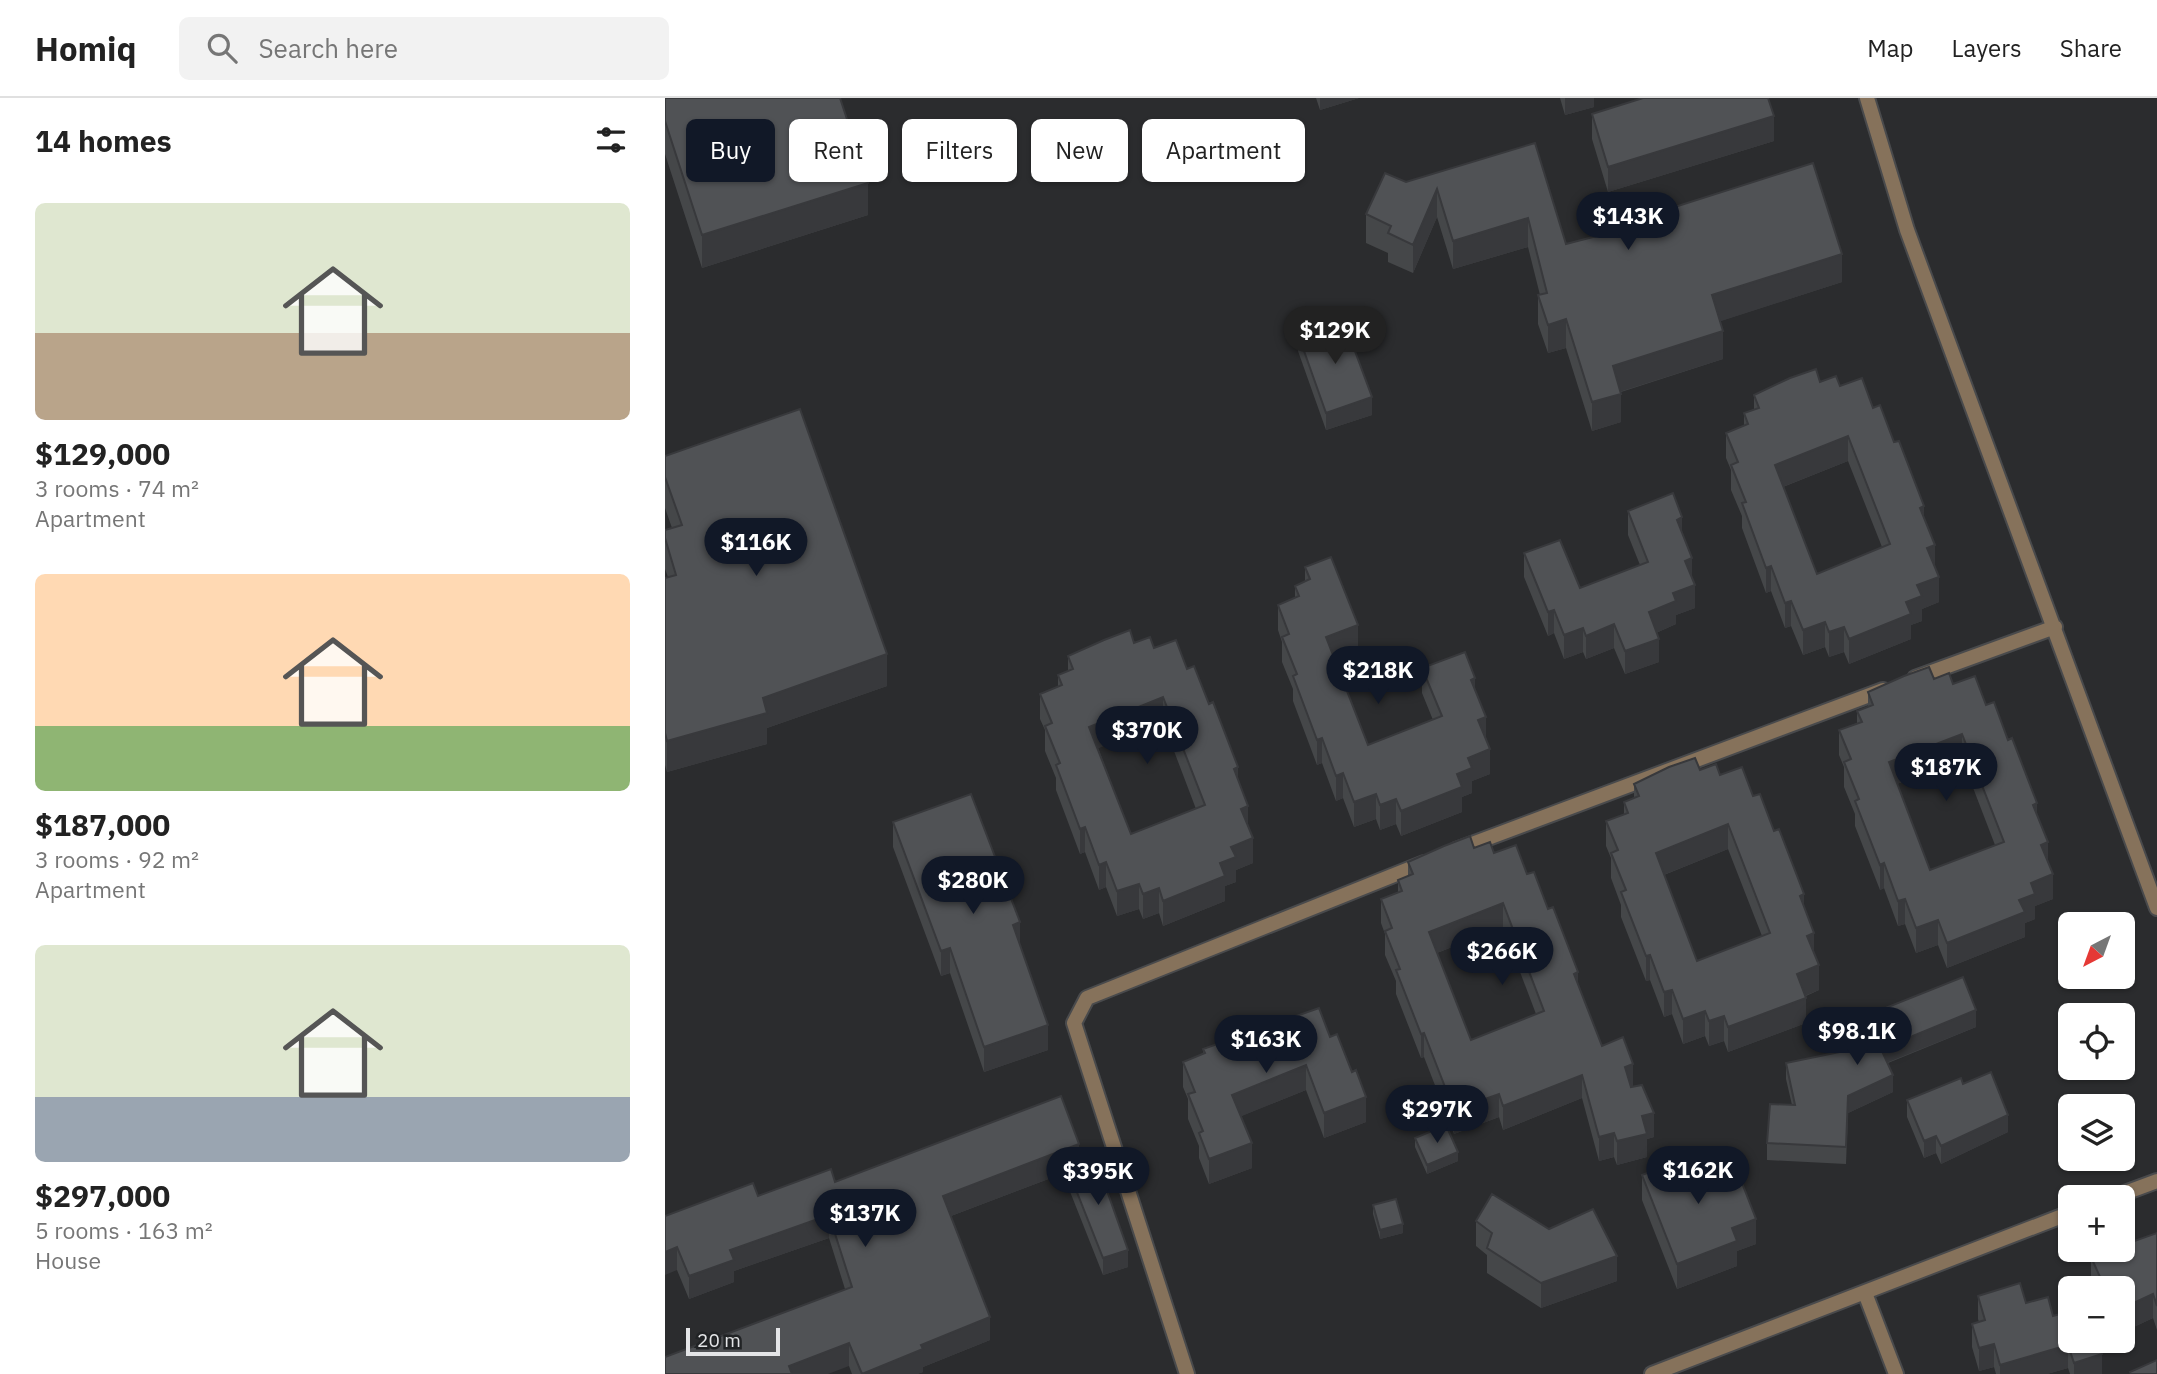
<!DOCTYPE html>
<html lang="en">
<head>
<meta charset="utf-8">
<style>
	body { margin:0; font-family:"IBM Plex Sans",sans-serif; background:#f2f2f2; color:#222; height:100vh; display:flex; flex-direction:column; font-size:26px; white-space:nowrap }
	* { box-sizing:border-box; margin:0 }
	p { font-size:23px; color:#767676 }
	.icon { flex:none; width:38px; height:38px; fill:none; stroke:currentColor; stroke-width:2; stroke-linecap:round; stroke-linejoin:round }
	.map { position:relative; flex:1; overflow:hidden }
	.details { display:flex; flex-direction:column; background:#fff; width:665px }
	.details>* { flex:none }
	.top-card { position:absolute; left:21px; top:21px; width:665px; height:63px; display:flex; gap:14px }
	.needle { width:46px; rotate:221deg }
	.tools { position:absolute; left:1393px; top:814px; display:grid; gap:14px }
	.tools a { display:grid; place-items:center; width:77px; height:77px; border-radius:10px; background:#fff; box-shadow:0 2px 5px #0004; font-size:35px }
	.scale { position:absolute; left:21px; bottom:18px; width:94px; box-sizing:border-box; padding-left:7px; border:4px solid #e4e5e7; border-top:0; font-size:19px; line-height:24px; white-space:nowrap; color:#e4e5e7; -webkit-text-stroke:5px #212325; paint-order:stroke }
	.price { position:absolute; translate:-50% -60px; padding:0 16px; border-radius:24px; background:#111827; color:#fff; font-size:23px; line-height:46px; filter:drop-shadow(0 2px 4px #0008) }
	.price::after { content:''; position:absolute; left:50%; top:42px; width:21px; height:16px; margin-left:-10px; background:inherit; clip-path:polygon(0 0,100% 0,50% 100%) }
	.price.selected { background:#222; color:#fff }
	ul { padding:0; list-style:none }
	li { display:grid; align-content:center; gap:14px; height:371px; padding:0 35px }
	li span { display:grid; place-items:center; height:217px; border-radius:10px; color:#555 }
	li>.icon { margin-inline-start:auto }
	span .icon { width:126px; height:126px; fill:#fffc; stroke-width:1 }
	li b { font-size:30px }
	h2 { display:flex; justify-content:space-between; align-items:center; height:84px; padding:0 35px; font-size:30px }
	.chip { padding:0 24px; border-radius:10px; background:#fff; box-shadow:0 2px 5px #0004; font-size:24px; line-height:63px }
	.chip.selected { background:#111827; color:#fff }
	header { display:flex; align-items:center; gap:42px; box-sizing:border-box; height:98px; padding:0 35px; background:#fff; border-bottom:2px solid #e0e0e0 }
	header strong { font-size:33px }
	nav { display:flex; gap:38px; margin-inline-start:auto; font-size:24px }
	.search { width:490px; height:63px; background:#f2f2f2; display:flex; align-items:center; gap:18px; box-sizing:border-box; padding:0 24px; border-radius:10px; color:#767676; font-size:26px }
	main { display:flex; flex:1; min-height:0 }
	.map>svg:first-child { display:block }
</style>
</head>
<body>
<header>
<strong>Homiq</strong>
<div class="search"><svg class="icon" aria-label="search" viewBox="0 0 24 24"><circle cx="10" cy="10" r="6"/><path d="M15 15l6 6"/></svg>Search here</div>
<nav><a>Map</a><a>Layers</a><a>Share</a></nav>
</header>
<main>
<section class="details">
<h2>14 homes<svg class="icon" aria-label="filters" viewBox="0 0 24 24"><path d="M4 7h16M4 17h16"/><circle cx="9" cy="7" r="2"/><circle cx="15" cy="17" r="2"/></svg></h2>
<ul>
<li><span style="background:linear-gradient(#dfe7d0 60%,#b9a48a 0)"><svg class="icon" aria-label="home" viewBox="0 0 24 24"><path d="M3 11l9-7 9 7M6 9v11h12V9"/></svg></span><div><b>$129,000</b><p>3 rooms · 74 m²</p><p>Apartment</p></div></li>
<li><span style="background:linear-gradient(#ffd9b3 70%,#8fb573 0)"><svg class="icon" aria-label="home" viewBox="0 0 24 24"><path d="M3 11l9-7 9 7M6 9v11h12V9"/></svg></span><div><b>$187,000</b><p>3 rooms · 92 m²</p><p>Apartment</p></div></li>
<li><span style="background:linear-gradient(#dfe7d0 70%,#9aa5b1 0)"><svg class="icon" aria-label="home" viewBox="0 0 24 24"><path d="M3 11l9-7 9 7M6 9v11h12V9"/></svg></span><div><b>$297,000</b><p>5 rooms · 163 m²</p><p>House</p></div></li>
</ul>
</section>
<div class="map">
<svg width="1492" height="1276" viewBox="0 0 1492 1276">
	<rect width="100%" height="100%" fill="#2b2c2e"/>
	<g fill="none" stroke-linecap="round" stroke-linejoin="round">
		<defs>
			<path id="minor" d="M1202,0l40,132 250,678
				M1250,580l140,-51
				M791,752l427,-160
				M1449,1099l43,-16
				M1200,1195l31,81
				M522,1276l-113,-351 13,-25 337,-135
				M987,1276l418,-161"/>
		</defs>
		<use href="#minor" stroke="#494a4c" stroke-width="18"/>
		<use href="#minor" stroke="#86725b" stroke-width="14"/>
	</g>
	<path fill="#454749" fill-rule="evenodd" d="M0,0l203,117 -166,53 -37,-114z
		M651,0h43l-39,12z
		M895,0h34v9l-29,8z
		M927,16l182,27 -166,51 -16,-53z
		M870,45l31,101 49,-13v-5l227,56 -122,39 3,38 -102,33v30l-29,9 -26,-83 -18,5 -10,-29v-29h2l-12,-48 -75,22 -16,-52 -24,56 -25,-11v-9l-22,-10v-29l40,-32z
		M633,236l74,81 -46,15 -28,-79z
		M1155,284l20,4 33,22 51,110 11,49 4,35 -17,7v12l-11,4v14l-62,25 -5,-12 -15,5 -4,-10 -22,8 -12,-29 -6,2 -14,-37 -5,2 -24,-65v-12l-11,-26v-20l-5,-12v-25l18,-7v-13l10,-4v-14zM1183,363l34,86 -65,27 -34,-87z
		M0,358l222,230 -120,42v16l-100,28 -2,-7v-187l3,-1 -3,-8v-39l7,-2 -7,-20z
		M963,413l54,23 10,42 3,32 -19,7v9l-20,9 3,29 -34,12 -11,-26 -28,11 -3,-7 -19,7 -10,-26 -6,3 -24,-59v-24l56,35 60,-23 -12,-30z
		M640,469l53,83 -23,9 33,86 65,-25 -11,-27v-25l53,23 11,46 4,37 -18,7v12l-10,4v15l-61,24 -5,-12 -16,6 -4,-11 -22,8 -11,-29 -7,3 -14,-38 -5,2 -24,-64v-12l-11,-27v-20l-4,-12v-25l17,-7v-12l10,-5z
		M469,545l20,5 33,21 51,112 10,45 5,37 -17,7v12l-11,4v15l-62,25 -4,-13 -16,6 -4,-10 -22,7 -11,-29 -7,3 -14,-38 -5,2 -24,-64v-12l-11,-27v-21l-5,-11v-25l18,-7v-12l10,-4v-15zM498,624l33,87 -65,25 -33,-86z
		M1269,581l19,5 33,21 51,111 11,47 5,36 -18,7v13l-10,4v14l-78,31 -9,-23 -22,8 -11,-29 -7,2 -14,-38 -4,2 -25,-64v-12l-11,-27v-20l-5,-12v-25l18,-7v-12l11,-4v-15zM1297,661l33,86 -65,25 -33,-86z
		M1035,672l20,5 33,21 51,111 10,47 5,36 -13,6v27l-78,29 -4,-11 -15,5 -4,-10 -22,8 -11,-30 -8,3 -14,-37 -4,1 -25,-64v-12l-10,-27v-20l-5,-12v-25l18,-7v-12l10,-4v-14zM1063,751l34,87 -65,25 -33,-86z
		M228,724l127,123 28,105 -64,22 -34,-99 -9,3 -48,-129z
		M809,750l20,5 33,21 51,111 24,61 31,41 21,50 -7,2v18l-30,8 -3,-8 -15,4 -17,-63 -79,32 -4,-13 -45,17 -30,-77 -3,1 -25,-64v-13l-11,-26v-21l-4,-11v-24l17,-7v-12l10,-4v-14zM838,829l33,87 -65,26 -34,-87z
		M1178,927l133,2 -88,36 5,29 -45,21 -2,51 -79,-4v-17l25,-38 -6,-26v-16l61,-13 -4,-9z
		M665,939l36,85 -42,16 -18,-48 -65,26 11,52 -43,16 -10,-26v-12l-11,-27v-20l-5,-12v-25l20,-8v-5z
		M1298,986l45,48 -67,32 -5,-11 -12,5 -17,-41v-17z
		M750,1040l43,23 -31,13 -12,-27z
		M414,1065l49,104 -25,8 -36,-91v-12l-116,44 39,124 -67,27v5l-6,2h-65l-3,-8 -4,-77 -16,-51 -95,33v11l-45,17 -12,-29 -12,-54 93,-20 77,-14z
		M1035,1074l56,72 -19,7v15l-60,23 -35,-89v-25z
		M708,1107l30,28 -23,6 -7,-25z
		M811,1123l141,60 -76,27 -54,-35v-18l-11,-9z
		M1492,1135v97l-4,-12 -30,14v-44h-29l-3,-7v-24z
		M1313,1198l48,7 27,13 49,58h-32l-2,-6 -21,6h-51l-2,-7 -15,4 -7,-24v-23l7,-2 -1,-3z"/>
	<path fill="#38393c" d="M655,0h39l-39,12z
		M900,0h29v9l-29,8z
		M1109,18v25l-166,51v-25z
		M203,85v32l-166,53v-33z
		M772,91v28l-24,56v-28z
		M863,120v29l-75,22v-28z
		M1177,156v28l-130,42v-29z
		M901,221v29l-18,5v-28z
		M1058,233v28l-110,35v-28z
		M956,296v28l-29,9v-29z
		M707,299v18l-46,15v-17z
		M1183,338v25l-73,29v-25z
		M1259,408v25l-4,-23z
		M1017,419v24l-5,-21z
		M1270,447v25l-8,-22z
		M1027,460v23l-7,-20z
		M1106,468v25l-5,2v-25z
		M1274,479v25l-17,7v12l-11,4v14l-62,25v-25l57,-37 11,-17z
		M1030,487v23l-19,7v9l-27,12v-24l24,-19z
		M1126,503v25l-6,2v-25z
		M889,512v23l-6,3v-24z
		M1160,524v25l-22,8v-25z
		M949,526v24l-28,11v-23z
		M693,527v25l-32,12v-25z
		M1179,529v25l-15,5v-25z
		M918,530v24l-19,7v-24z
		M994,541v23l-34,12v-23z
		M222,556v32l-120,42v16l-100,28v-31l96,-43z
		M810,580v25l-4,-23z
		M498,599v25l-74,30v-25z
		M821,619v25l-8,-22z
		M1297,636v25l-73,28v-25z
		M657,640v25l-5,2v-25z
		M825,651v25l-18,7v12l-10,4v15l-61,24v-25l56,-37 11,-16z
		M573,669v25l-4,-23z
		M678,675v25l-7,3v-25z
		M711,696v25l-22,8v-25z
		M731,701v25l-16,6v-25z
		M1372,705v25l-4,-23z
		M583,708v25l-7,-22z
		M1063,726v25l-72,29v-25z
		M420,729v25l-5,2v-25z
		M588,740v25l-17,7v12l-11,4v15l-62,25v-25l57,-38 11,-16z
		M1383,744v25l-7,-22z
		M441,764v25l-7,3v-25z
		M1219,765v25l-4,2v-25z
		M1388,776v25l-18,7v13l-10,4v14l-78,31v-25l72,-43 12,-17z
		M474,786v25l-22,7v-25z
		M494,790v25l-16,6v-25z
		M1139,796v25l-4,-23z
		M1240,801v25l-7,2v-25z
		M838,805v24l-74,29v-24z
		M1273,822v25l-22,8v-25z
		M355,824v25l-7,-22z
		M1149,835v25l-7,-22z
		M285,850v25l-9,3v-25z
		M985,857v25l-4,1v-25z
		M1154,867v25l-22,9v-25z
		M913,874v24l-4,-22z
		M1007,892v24l-8,3v-25z
		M1141,900v25l-78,29v-25z
		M1311,912v17l-95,38v-16z
		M1040,913v25l-22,8v-25z
		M1059,918v25l-15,5v-25z
		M383,927v25l-64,22v-25z
		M759,935v24l-3,1v-24z
		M968,966v23l-8,4v-24z
		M641,967v25l-74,30v-25z
		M917,977v23l-79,32v-24z
		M1228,977v17l-45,21 -2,51 2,-68z
		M834,996v23l-45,17v-24z
		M701,999v25l-42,16v-25z
		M989,1015v24l-7,2v18l-30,8v-24l25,-25z
		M1343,1017v17l-67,32v-18z
		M949,1035v24l-15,4v-24z
		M1271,1038v17l-12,5v-17z
		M587,1045v25l-43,16v-25z
		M414,1046v23h-12v5l-124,47v-23z
		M793,1054v9l-31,13v-9z
		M164,1117v23l-95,33v11l-45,17v-23l41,-26z
		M1091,1121v25l-19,7v15l-60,23v-25l55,-36z
		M738,1126v9l-23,6v-9z
		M12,1149v23l-12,5v-23z
		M463,1152v17l-25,8v-17z
		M952,1158v25l-76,27v-25z
		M1488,1196v24l-30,14v-24z
		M325,1219v23l-67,27v5l-6,2h-55l59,-29z
		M184,1245v23l-21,8h-39v-8z
		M1329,1246v23l-15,4v-23z
		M1403,1247v23l-21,6h-47v-9z
		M1437,1256v20h-28v-11z"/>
	<path fill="#505255" stroke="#38393c" stroke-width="2" fill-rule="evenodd" d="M0,0h175l28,85 -166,52 -37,-114z
		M978,0h125l6,18 -166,51 -16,-53z
		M870,45l31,101 50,-13 -1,-5 198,-63 29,91 -130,41 11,36 -110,35 8,28 -29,8 -26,-83 -18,6 -10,-30 9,-2 -19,-75 -75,23 -16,-52 -24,56 -25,-12 3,-7 -25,-12 19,-41 21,9z
		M678,221l29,78 -46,16 -28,-79z
		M1151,271l4,13 16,-6 4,10 22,-8 11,30 7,-3 14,37 5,-1 25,65 -4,2 15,37 -8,3 12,29 -22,8 5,11 -16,6 5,12 -62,25 -5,-12 -15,5 -4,-10 -22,8 -12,-29 -6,2 -14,-37 -5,2 -24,-65 4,-1 -15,-37 7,-3 -12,-29 22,-9 -4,-11 15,-5 -5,-13 36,-17zM1183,338l42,108 -73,30 -42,-109z
		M135,311l87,245 -124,44 4,15 -100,28 -2,-8v-155l11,-3 -11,-37v-8l17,-5 -17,-48v-21z
		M1008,395l9,24 -5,3 15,38 -7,3 10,24 -22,8 3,8 -27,11 10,27 -34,12 -11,-27 -28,12 -3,-8 -19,7 -10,-25 -6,2 -24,-59 36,-13 20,48 68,-26 -20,-51z
		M666,459l27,68 -32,12 42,108 74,-29 -20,-48 43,-16 10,26 -4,2 15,37 -8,3 12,29 -22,9 4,10 -15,6 5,13 -61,24 -5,-12 -16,6 -4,-11 -22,8 -11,-29 -7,3 -14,-38 -5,2 -24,-64 4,-2 -15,-37 7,-3 -11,-29 21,-9 -4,-10 15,-7 -5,-12z
		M465,532l4,13 16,-6 4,11 22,-8 11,29 7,-3 15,38 4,-2 25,65 -4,2 14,37 -7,3 12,29 -22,9 5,10 -16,6 5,13 -62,25 -4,-13 -16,6 -4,-10 -22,7 -11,-29 -7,3 -14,-38 -5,2 -24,-64 4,-2 -15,-37 7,-3 -12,-29 22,-9 -4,-10 15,-6 -5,-13 36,-16zM498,599l42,108 -74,29 -42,-107z
		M1264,569l5,12 15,-6 4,11 22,-8 11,29 8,-3 14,38 4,-2 25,65 -4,2 15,37 -7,3 12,29 -22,9 4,11 -16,6 6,12 -78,31 -9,-23 -22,8 -11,-29 -7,2 -14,-38 -4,2 -25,-64 4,-2 -15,-37 7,-3 -12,-29 23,-8 -5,-11 16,-6 -5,-13 36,-16zM1297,636l42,108 -74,28 -41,-108z
		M1030,660l5,12 16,-6 4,11 22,-8 11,29 7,-2 14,37 5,-2 25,65 -4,2 14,37 -7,3 12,29 -22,9 9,24 -78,29 -4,-11 -15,5 -4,-10 -22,8 -11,-29 -8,2 -14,-37 -4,1 -25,-64 5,-2 -15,-37 7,-3 -12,-29 22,-8 -4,-11 15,-6 -5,-12 35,-17zM1063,726l42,109 -73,28 -41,-108z
		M306,696l49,128 -7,3 35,100 -64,22 -34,-99 -9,3 -48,-129z
		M805,738l4,12 16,-6 4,11 22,-8 11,29 7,-2 14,37 5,-2 25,65 -4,2 28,72 21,-9 10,27 -8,3 6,20 11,-2 12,28 -12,3 5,18 -30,7 -3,-8 -15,4 -17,-62 -79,31 -4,-12 -45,16 -30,-77 -3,1 -25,-64 4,-1 -15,-38 7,-3 -11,-29 21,-8 -4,-11 15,-6 -5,-12 36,-16zM838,805l41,108 -73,29 -42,-108z
		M1298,879l13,33 -95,39 12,26 -45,21 -2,51 -79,-4 3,-39 25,1 -9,-42 68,-14 -11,-24z
		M654,910l11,29 7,-3 15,38 4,-2 10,27 -42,16 -18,-48 -74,30 20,48 -43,16 -10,-26 4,-2 -15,-37 7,-2 -12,-30 22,-9 -2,-4z
		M1326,974l17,43 -67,31 -5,-10 -12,5 -17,-41 54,-22 2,6z
		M396,998l18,48 -136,52 47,121 -69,28 2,4 -61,25 -13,-31 -60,23 3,8h-127v-17l187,-70 -23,-72 -99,35 4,10 -45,16 -12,-29 -12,5v-36l88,-33 5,13 73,-27 4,13z
		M781,1027l12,27 -31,13 -12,-27z
		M1028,1057l7,17 33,-12 23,59 -24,9 5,13 -60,23 -35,-89z
		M430,1059l33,93 -25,8 -36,-91z
		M827,1096l57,35 44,-20 24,47 -76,27 -54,-35 5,-15 -16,-12z
		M731,1101l7,25 -23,6 -7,-25z
		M1492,1135v73l-4,-12 -30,14v-20h-18l-14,-31 20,-7h12v-5z
		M1355,1185l6,20 22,-6 5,19 17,-5v29h28l4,14 -28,9 -6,-18 -68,20 -6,-21 -15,4 -7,-24 13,-4 -7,-24z
		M1492,1262v14h-26l-1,-2z"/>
</svg>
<div class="tools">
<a><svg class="needle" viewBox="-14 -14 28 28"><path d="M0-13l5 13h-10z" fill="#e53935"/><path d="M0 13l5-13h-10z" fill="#767676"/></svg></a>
<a><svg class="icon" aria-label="locate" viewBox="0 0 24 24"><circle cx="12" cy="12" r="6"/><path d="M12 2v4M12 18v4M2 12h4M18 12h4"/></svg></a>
<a><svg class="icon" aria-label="layers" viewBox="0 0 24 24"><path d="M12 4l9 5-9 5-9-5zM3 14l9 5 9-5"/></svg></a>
<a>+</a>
<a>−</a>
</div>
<div class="scale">20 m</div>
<b class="price" style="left:963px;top:154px">$143K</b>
<b class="price selected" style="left:670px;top:268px">$129K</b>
<b class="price" style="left:91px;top:480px">$116K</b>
<b class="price" style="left:713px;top:608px">$218K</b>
<b class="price" style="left:482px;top:668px">$370K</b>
<b class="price" style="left:1281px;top:705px">$187K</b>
<b class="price" style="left:308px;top:818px">$280K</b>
<b class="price" style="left:837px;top:889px">$266K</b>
<b class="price" style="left:1192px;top:969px">$98.1K</b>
<b class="price" style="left:601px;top:977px">$163K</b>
<b class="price" style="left:772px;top:1047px">$297K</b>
<b class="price" style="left:1033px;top:1108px">$162K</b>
<b class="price" style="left:433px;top:1109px">$395K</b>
<b class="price" style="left:200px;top:1151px">$137K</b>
<div class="top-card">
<a class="chip selected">Buy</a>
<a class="chip">Rent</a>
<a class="chip">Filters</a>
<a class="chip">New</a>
<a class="chip">Apartment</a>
</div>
</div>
</main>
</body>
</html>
